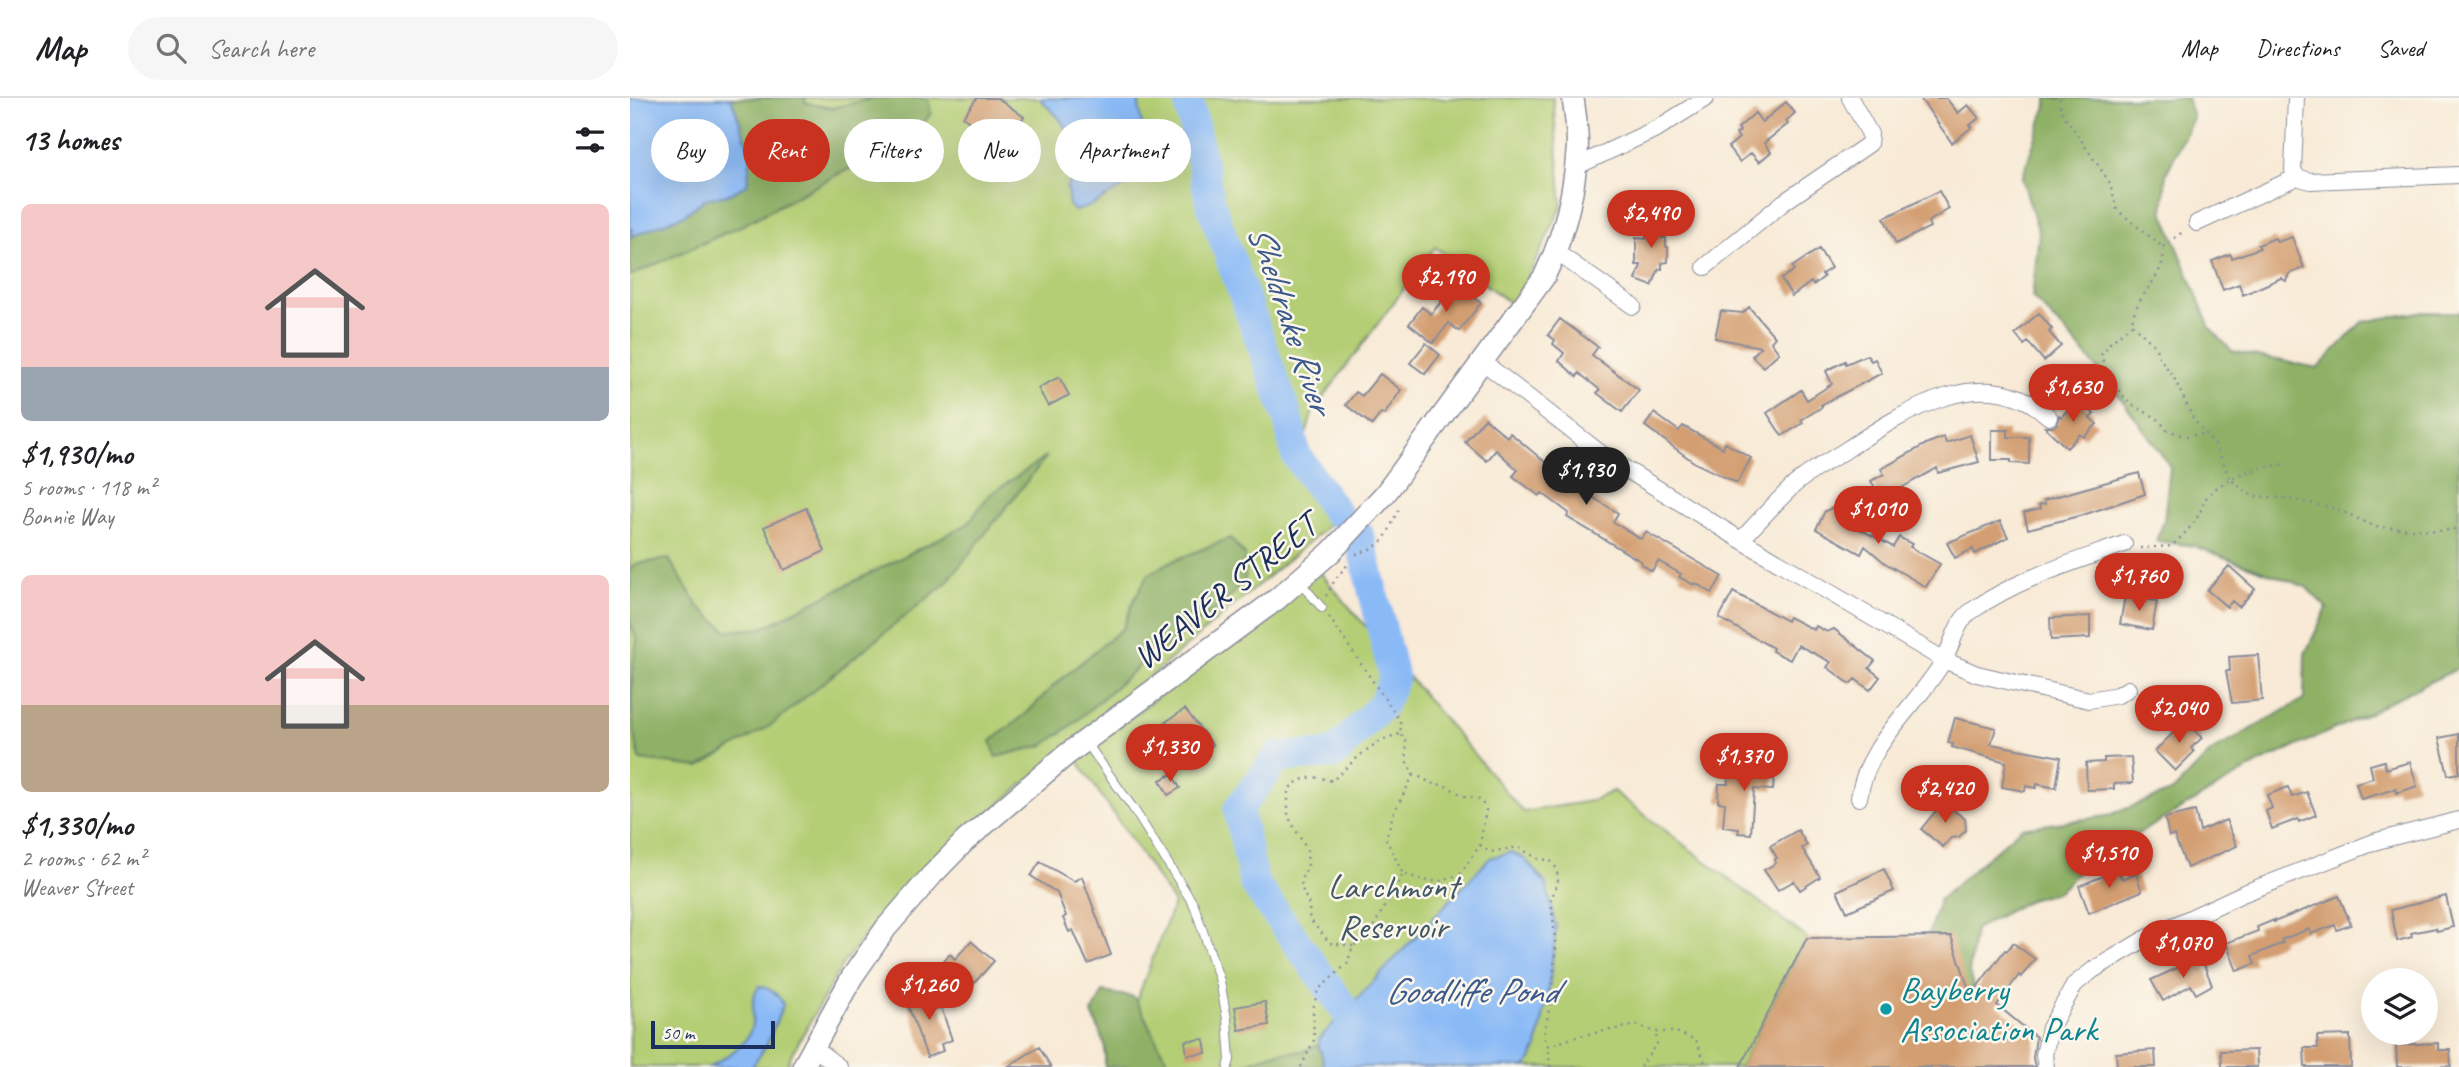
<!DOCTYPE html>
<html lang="en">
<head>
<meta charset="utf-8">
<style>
	body { margin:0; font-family:Caveat,sans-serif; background:#f6f6f6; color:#202124; height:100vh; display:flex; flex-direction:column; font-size:26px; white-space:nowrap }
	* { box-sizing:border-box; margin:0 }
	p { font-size:23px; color:#757577 }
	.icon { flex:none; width:38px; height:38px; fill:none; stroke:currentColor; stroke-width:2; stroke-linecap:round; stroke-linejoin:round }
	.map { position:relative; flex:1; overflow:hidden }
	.details { display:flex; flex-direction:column; background:#fff; width:630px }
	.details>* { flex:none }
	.banner { position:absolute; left:21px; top:21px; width:665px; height:63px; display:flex; gap:14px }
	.fabs { position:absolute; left:1731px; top:870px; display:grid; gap:14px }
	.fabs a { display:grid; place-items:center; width:77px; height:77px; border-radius:50%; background:#fff; box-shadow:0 7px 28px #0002; font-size:35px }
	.scale { position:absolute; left:21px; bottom:18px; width:124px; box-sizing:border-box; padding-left:7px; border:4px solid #1b2f5e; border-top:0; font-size:19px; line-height:24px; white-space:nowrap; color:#1b2f5e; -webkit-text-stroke:5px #fbf7ec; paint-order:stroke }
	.price { position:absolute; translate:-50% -60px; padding:0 16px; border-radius:24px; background:#c8321e; color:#fff; font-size:23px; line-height:46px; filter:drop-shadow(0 2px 4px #0008) }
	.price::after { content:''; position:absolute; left:50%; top:42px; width:21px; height:16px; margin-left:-10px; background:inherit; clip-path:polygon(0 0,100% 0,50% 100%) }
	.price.current { background:#222; color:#fff }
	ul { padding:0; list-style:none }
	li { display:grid; align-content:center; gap:14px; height:371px; padding:0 21px }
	li span { display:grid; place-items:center; height:217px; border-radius:10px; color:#555 }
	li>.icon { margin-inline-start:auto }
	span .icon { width:126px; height:126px; fill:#fffc; stroke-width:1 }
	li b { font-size:30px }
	h2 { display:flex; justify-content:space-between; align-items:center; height:84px; padding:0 21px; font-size:30px }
	.chip { padding:0 24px; border-radius:32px; background:#fff; box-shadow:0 7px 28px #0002; font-size:24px; line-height:63px }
	.chip.current { background:#c8321e; color:#fff }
	header { display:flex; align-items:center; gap:42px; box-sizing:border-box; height:98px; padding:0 35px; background:#fff; border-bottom:2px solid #e0e0e0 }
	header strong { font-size:33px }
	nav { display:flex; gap:38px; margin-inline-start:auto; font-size:24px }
	.search { width:490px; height:63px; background:#f6f6f6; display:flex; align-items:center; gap:18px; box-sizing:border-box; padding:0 24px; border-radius:38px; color:#757577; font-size:26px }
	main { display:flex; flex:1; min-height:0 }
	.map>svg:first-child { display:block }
</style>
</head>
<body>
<header>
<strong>Map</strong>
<div class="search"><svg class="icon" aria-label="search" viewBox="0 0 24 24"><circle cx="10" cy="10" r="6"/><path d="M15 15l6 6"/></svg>Search here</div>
<nav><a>Map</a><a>Directions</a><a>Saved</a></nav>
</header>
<main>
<section class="details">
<h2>13 homes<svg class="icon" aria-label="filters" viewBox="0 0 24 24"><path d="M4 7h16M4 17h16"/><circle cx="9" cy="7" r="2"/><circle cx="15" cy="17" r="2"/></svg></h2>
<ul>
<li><span style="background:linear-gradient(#f6c9c9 75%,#9aa5b1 0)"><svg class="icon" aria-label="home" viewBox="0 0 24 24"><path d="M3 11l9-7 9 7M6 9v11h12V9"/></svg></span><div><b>$1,930/mo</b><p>5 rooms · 118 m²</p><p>Bonnie Way</p></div></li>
<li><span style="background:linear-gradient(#f6c9c9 60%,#b9a48a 0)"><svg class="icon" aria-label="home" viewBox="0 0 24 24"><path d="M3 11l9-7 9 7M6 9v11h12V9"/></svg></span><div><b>$1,330/mo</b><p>2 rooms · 62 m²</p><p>Weaver Street</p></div></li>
</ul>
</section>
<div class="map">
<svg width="1829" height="969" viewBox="0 0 1829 969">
	<rect width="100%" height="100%" fill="#fbf7ec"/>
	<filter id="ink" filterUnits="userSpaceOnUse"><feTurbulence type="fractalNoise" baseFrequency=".0143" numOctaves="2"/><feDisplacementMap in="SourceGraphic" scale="14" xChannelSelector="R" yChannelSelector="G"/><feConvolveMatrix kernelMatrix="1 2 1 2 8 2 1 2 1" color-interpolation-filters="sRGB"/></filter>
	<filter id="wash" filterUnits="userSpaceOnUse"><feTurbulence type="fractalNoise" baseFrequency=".00686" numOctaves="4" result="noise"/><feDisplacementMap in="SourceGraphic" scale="28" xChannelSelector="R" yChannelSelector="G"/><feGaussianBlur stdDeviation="1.57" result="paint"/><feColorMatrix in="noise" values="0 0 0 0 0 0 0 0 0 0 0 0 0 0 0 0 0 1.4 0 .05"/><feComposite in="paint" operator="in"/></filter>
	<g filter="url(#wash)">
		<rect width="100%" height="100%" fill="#f8ead6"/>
		<path fill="#b4ce74" stroke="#687e69" stroke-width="2" d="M0,0h923l9,108 -48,100 -79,-59 -122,164 -10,34 46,63 -441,374 -64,80 -54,95 -3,10h-157z
			M688,472l205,242 68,-11 22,-10 194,147 -67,129h-629l63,-164 -97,-143z"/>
		<path fill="#8fb166" stroke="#557062" stroke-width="2" d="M101,0h74v5l27,5 42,-10h54l3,15 -25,33 -66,27 -97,52 -113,51v-46l4,-2 -4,8 54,-21 20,-16 23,-4 14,-70z
			M1417,0h140l6,20 -27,56 -3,37 47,117 22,23 86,17 44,-46 57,-10h40v356l-67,32 -20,12 -111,50 -176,103 -27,27 -29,8 -54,29 -6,44 10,31 -62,-31 22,-73 82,-72 86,-12 66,-25 38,-39 93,-53 1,-45 22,-46 -21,-21 -112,-41 -38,-5 8,-20 6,-54c-41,-61 -85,-118 -138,-170l7,-64 -17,-55 25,-75z
			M417,358l-101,127 -176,143 -71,41 -59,-7c-10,-39 -10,-82 -3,-120l-7,-18v-52l5,-6 34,-5 29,47 29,25 35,-3 206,-104 20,-28z
			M600,440l15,17v25l-20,23 -86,63 -67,59 -28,20 -48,12 -5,-16 35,-27 27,-28 70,-58 11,-28 14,-25 20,-12z
			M473,894l31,5c15,23 22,49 38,70h-67v-22l-13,-32z
			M688,947l7,17 -2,5h-79v-3l32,-11 27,-2z"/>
		<path fill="#8abaf6" stroke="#5274aa" stroke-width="2" d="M0,0h101l20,57 -4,30 -20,10 -22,4 -21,16 -54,22 3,-8 -3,1z
			M409,0h99l9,64 -6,15 -51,29 -15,5 -6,-6 -2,-18 7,-13 4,-27 -19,-29z
			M881,754l14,7 21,25 10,43 -7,61 -12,59 -10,20h-204c3,-10 -6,-18 -4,-28l171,-181z
			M129,888c10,2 21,8 24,19l-16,39 -15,23h-42c13,-9 37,-21 41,-38 4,-15 -2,-29 8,-43z"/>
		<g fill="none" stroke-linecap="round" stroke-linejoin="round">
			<path stroke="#8abaf6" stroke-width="30" d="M558,0l23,107 76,210 9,40 40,57
				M718,916l-94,-131 -16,-74 40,-52 56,-3 48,-49 12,-27 -35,-143"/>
		</g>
		<g id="blocks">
			<path fill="#d39f72" d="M347,0h21l26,19 -22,29 -39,-29z
				M1290,0h26l12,15 10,-8 11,13 -9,7 2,2 -20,16z
				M1156,4l9,11 -9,8 2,3 -24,19 7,9 -12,10 -8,-9 -11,9 -12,-15 11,-9 -3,-4 4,-3 -2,-3 17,-15 7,9z
				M1309,93l10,18 -21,13 2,5 -34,17 -12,-26z
				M1016,116h16v24h4v9h2v15l-6,1v6h-3l-7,17 -16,-6 5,-15h-5v-27l10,1z
				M1662,139l12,31 -15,6 -3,7 -5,-3 -38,17 -4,-11 -16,6 -11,-29 18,-7 2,4 28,-10 -2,-3 17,-7 2,4z
				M1189,151l12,19 -9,6 2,3 -11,8 -2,-3 -19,14 -11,-17 13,-9 -2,-3z
				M826,186l25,19 -22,28 -10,-8 -16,20 -24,-19 13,-17 9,7z
				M1119,209l26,30 -4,5 8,11 -16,14 -11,-11 9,-9 -46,-9 6,-27 22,2z
				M1409,215l13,16 -3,3 12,14 -17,15 -16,-19 -4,3 -9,-11z
				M930,221l38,28 -6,8 47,35 -17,22 -25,-19 3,-3 -21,-17 -2,4 -18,-16 5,-8 -11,-9 2,-4 -7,-5z
				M796,245l14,12 -15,19 -15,-11z
				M1237,257l4,6 4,-2 7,14 -61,32 1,2 -21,13 2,3 -21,13 -15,-23 34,-23 6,10 25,-16 -6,-13 19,-10 1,3z
				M750,276l21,16 -17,25 -3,-2 -9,12 -26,-20 10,-13 6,4z
				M429,279l10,18 -21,11 -10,-18z
				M1448,301l16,15 -4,4 7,6 -13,13 -4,-3 -13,14 -22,-21h8l4,-3 2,-9 2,2z
				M1024,315l25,18 4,-5 40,22 2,-5 26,15 -14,25 -42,-20 -50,-37z
				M855,320l22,19 3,-4 63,52 45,28 -5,9 28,17 5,-7 76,44 -10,17 -17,-10 -1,2 -15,-8 2,-3 -23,-13 -6,10 -11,-7 1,-2 -75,-45 2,-4 -27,-20 -3,3 -26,-20 5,-6 -22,-20 -9,11 -22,-19z
				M1362,332h16v7h21v27l-18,-1v-3h-19z
				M1340,337l9,27 -41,11 -1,-5 -34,19 -5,6 -6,-1 -3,-5 -11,6 -7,-12 13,-7 -3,-5 47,-26 16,-6 2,6z
				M1509,375l6,21 -62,21 -55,14 -4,-16 16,-4 -1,-4 6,-1 -1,-4z
				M1204,409l24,12 -4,7 39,21 6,-10 13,7 -2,3 30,17 -14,23 -41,-24 -20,-17 -4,8 -45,-25 9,-18z
				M176,410l19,43 -41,19 -20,-43z
				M1370,423l8,16 -33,17 -2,-5 -18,9 -8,-15z
				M1599,468l26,23 -16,18 -7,-6 -5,6 -20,-17z
				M1103,494l54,29 2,-4 25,13 2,-4 11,6 7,-3 41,32 -6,7 11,9 -10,13 -15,-11 -5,5 -23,-17 4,-5 -33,-17 -8,15 -18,-9 1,-3 -54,-30z
				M1495,498l32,5 -5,29 -32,-6z
				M1460,518v22l-39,2 -1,-22z
				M1628,557l4,45 -30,3 -6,-32h4l-1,-14z
				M555,611l28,36 -32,20 -19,-30 7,-4 -5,-8z
				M1325,620l41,10 -5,16 70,13 -5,31 -19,-4 -1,4 -10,-2 -1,5 -23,-4 4,-25 -54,-15 1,-3 -5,-1z
				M1553,620l19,20 -11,10 3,4 -19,19 -20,-20 19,-19 -3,-2z
				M1829,636v39l-11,2 -9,-37z
				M1501,659l2,26 -19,1v5l-27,1 -1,-27 18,-1v-4z
				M1754,663l2,8 24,-7 7,24 -20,7 -1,-4 -35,10 -5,-16 17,-5 -3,-13z
				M1099,664l46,3 -2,25 -19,-1 -3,45 -13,-1 1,-4 -16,-2 2,-24 -7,-1 1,-18h9z
				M542,676l8,14 -12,7 -8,-15z
				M1658,689l4,10 15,-5 9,23 -17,7 -1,-3 -26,10 -6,-18 6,-3 -5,-13z
				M1313,704l22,17 1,11 -7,7 -8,1 -8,9 -22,-18z
				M1565,713l5,20 26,-11 11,26 -50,22 -13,-33 -5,1 -4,-18z
				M1168,732l9,15 -5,3 18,29 -20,13 -6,-9 -16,9 -14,-20 12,-7 -2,-3 3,-2 -7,-12z
				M410,764l34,19 8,-4 29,78 -23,9 -15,-34 -4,2 -6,-14 3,-2 -9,-23 -26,-17z
				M1254,771l10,22 -47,21 -10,-21z
				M1488,772l4,9 14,-5 6,17 -53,22 -10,-27z
				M1709,798l12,29 -14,5 -2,-5 -24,9 -2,-5 -28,11 2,3 -31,13 3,8 -18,7 -11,-28 32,-12 -1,-4 17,-7v2z
				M1816,798l7,31 -16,4 -1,-3 -25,5 1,4 -15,4 -6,-31z
				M1321,838l20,59 34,-45 2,1 6,-8 22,16 -14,18 -2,-2 -22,30 39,32 -3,21 2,9h-295l67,-129z
				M341,843l23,20 -27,30 -28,-25 11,-12 5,5z
				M1571,859l11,28 -16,9 -5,-9 -28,16 -12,-21z
				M299,890l8,21 4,-2 11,33 -11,4 2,7 -16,6 -22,-60z
				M635,904l4,23 -30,5 -4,-23z
				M1720,937l1,32h-46l-1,-19h14l-1,-12z
				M574,941l2,14 -19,2 -2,-14z
				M1808,945v7h12l1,16 -54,1 -1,-22z
				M409,949l12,20h-44z
				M1525,952l1,17h-39l-1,-14z
				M1626,952l1,17h-35l-1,-16z"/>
		</g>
	</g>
	<g filter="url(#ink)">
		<use href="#blocks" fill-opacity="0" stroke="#8a8c9a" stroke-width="2"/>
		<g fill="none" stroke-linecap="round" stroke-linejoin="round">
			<defs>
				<path id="lane" d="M670,484l22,26
					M456,644l47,66 61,97 26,76 7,38 3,41 -2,7"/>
				<path id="street" d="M1666,0l-3,72 4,7
					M945,69l83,-39 48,-30
					M1567,125l100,-46 13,4 149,-6
					M926,154l77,54
					M1075,169l79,-65 85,-58 1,-10 -20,-36
					M853,264l120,93 138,85 203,120 33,14 112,26 29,-5 10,-6
					M1111,442c17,-18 34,-37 52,-54 15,-14 36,-25 53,-36 59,-39 140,-92 203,-33
					M1229,700c8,-56 58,-91 85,-138 10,-18 11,-38 29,-50 46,-32 99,-47 151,-66
					M182,948l27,21
					M1416,969l-2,-12 6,-27 25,-44 18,-14 50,-30 99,-46 135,-53 82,-21"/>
				<path id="secondary" d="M173,969l49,-90 34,-49 46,-53 33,-34 101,-86 211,-156 54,-47 54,-58 159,-217c19,-39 30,-82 33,-125 2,-17 -2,-37 -4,-54"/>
			</defs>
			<use href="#lane" stroke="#8a8c9a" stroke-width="10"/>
			<use href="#street" stroke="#8a8c9a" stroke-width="18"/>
			<use href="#secondary" stroke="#8a8c9a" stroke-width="24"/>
			<path stroke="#8a8c9a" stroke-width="2.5" stroke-dasharray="2 5" stroke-linecap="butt" d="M1430,0v11l50,74 7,27 46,37c4,32 -28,46 -31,76
				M1533,149l22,-17
				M1502,226l23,22 4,11 14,19 21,44 22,26 14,33 22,17 32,2 53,11 39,18 67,4 16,-3
				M1502,226l-22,19 -9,12 8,24 21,25 27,14 10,12 18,6 21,-2
				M1510,450l32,-2c11,-11 22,-21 28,-34 3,-5 3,-11 7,-15 20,-23 52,-30 81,-33
				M726,456c35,-10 29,-21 45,-48
				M696,498l10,-18 14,-16
				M699,519l71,104 1,13 5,7 1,23 7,10 19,10 11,1 20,11 17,4 5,10 -6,35 -19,28 -18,8h-15l-25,-7 -17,-35 7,-25 21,-40
				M850,747l10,7 28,-5 20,12 12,1 7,9 1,13 -7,17 5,48 -5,52 -7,37 4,10 2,21
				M723,848l-23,-3 -18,-21 -4,-8 2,-7 -8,-18 -1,-10 7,-12 -1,-17 -19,-34v-26c12,-14 27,-15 44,-9 20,-18 42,-43 69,-47
				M918,948l31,-10 58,-11 18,7h21l20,8 11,27
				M671,969l13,-27 -1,-31 5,-19 29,-26 6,-18 14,-8 36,-64
				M1010,969l18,-25 -3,-10"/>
			<use href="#lane" stroke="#fff" stroke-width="8"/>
			<use href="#street" stroke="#fff" stroke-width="16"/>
			<use href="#secondary" stroke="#fff" stroke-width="21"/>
		</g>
	</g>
	<circle fill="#0f9aa8" stroke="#fbf7ec" stroke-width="2.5" cx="1256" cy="911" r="7"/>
	<g text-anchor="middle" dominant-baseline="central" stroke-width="5" stroke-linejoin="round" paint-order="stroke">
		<g font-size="35" fill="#1b2f5e" stroke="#fbf7ec">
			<text transform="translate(595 493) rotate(-39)">WEAVER STREET</text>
		</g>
		<g font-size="35" fill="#415764" stroke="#fbf7ec">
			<text x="763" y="788">Larchmont<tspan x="763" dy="40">Reservoir</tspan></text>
		</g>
		<g font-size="35" fill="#0d838f" stroke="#fbf7ec" text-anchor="start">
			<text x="1270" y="891">Bayberry<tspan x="1270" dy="40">Association Park</tspan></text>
		</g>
		<g font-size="37" font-style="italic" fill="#3c598c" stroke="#fbf7ec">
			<text transform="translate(661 220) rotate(71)">Sheldrake River</text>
			<text x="841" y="892">Goodliffe Pond</text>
		</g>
	</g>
</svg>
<div class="fabs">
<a><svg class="icon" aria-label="layers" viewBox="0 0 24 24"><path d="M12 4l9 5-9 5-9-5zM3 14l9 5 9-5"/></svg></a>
</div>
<div class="scale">50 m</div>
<b class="price" style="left:1021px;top:152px">$2,490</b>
<b class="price" style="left:816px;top:216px">$2,190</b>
<b class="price" style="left:1443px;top:326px">$1,630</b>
<b class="price current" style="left:956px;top:409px">$1,930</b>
<b class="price" style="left:1248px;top:448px">$1,010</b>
<b class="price" style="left:1509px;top:515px">$1,760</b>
<b class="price" style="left:1549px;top:647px">$2,040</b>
<b class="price" style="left:540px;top:686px">$1,330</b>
<b class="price" style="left:1114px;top:695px">$1,370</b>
<b class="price" style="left:1315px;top:727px">$2,420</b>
<b class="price" style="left:1479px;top:792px">$1,510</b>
<b class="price" style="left:1553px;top:882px">$1,070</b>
<b class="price" style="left:299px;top:924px">$1,260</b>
<div class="banner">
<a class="chip">Buy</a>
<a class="chip current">Rent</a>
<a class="chip">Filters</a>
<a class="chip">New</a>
<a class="chip">Apartment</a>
</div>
</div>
</main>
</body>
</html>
